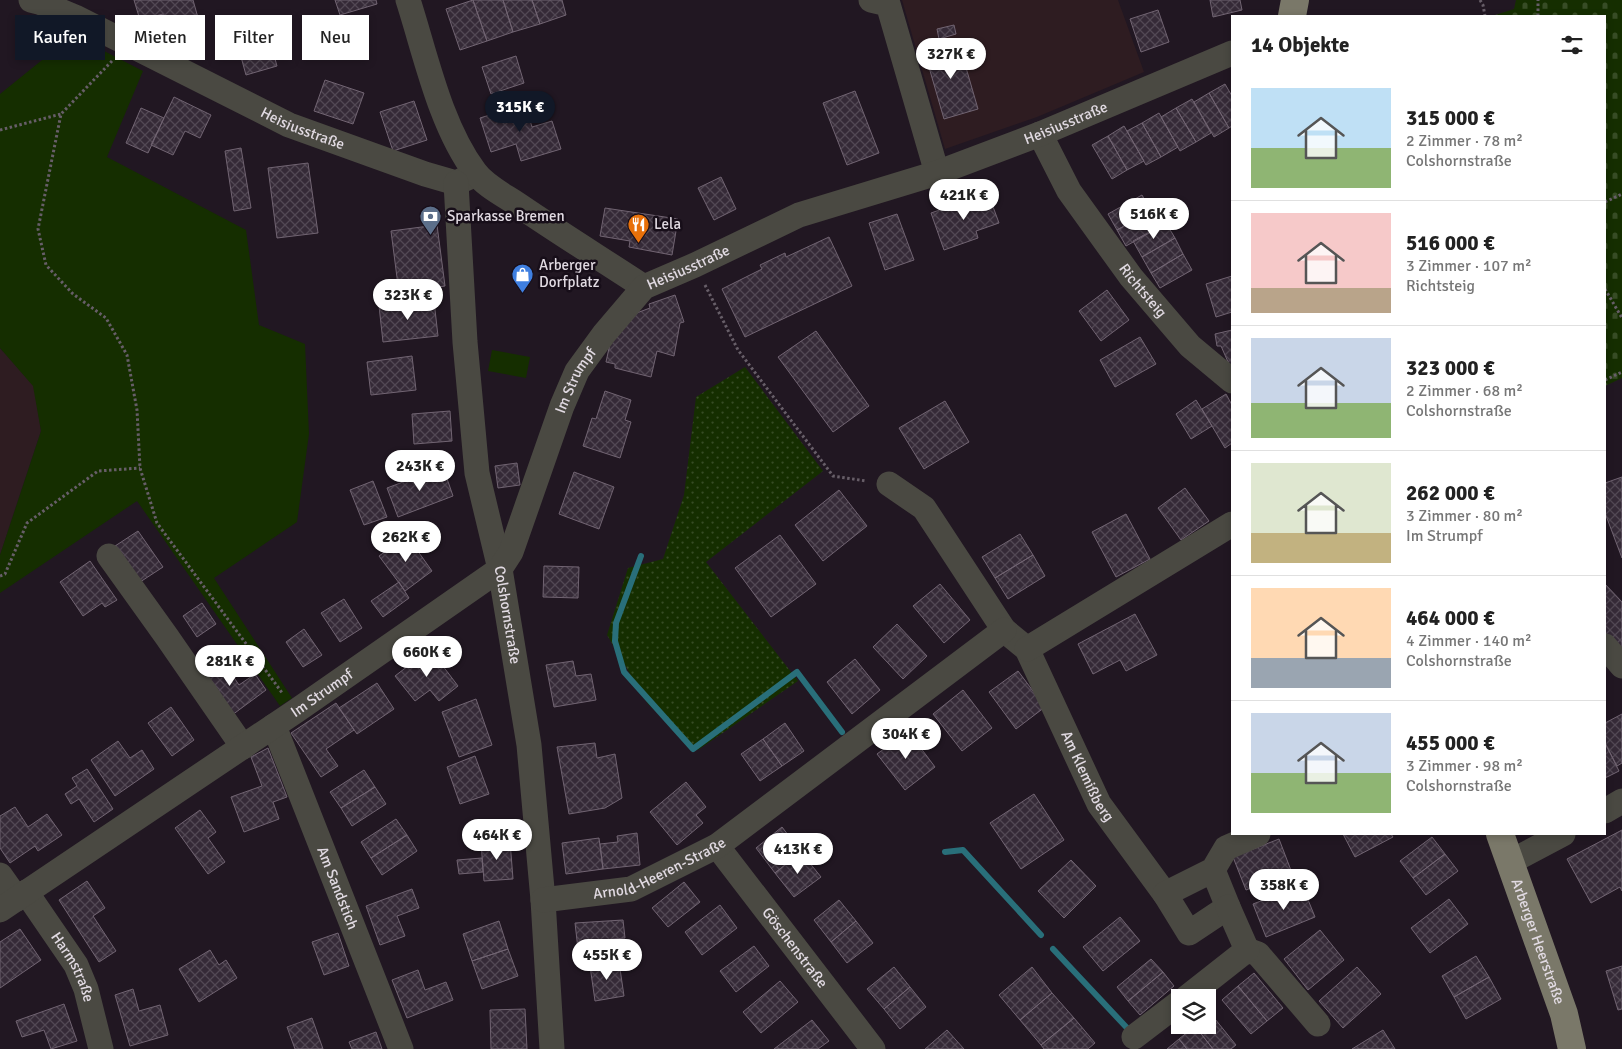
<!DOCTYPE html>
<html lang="de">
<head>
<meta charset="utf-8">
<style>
	body { margin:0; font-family:Signika,sans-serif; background:#f6f6f6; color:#222; height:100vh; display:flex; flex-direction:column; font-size:19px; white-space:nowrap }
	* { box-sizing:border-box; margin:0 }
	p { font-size:16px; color:#767676 }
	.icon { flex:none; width:28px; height:28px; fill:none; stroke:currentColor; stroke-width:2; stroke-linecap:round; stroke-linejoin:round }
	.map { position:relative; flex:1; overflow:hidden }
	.panel { position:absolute; left:1231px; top:15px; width:375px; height:820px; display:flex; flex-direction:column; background:#fff; border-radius:0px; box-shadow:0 2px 8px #0003 }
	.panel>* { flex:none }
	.hud { position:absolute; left:15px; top:15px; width:475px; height:45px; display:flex; gap:10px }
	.buttons { position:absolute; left:1171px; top:989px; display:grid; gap:10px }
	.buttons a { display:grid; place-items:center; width:45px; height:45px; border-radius:0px; background:#fff; box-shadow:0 2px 8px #0003; font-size:25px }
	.price { position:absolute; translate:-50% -42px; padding:0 11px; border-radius:18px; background:#fff; color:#222; font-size:16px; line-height:32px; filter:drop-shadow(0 1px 2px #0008) }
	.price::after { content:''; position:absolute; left:50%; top:30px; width:15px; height:11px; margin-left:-8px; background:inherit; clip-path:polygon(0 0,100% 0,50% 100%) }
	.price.on { background:#111827; color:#fff }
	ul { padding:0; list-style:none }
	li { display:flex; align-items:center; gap:15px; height:125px; padding:0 20px }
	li+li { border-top:1px solid #e0e0e0 }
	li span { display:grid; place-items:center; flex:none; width:140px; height:100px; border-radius:0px; color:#555 }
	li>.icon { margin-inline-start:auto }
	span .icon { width:60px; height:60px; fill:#fffc; stroke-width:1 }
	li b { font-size:21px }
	h2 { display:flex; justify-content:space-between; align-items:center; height:60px; padding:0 20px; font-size:21px }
	.chip { padding:0 18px; border-radius:0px; background:#fff; box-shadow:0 2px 8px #0003; font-size:18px; line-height:45px }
	.chip.on { background:#111827; color:#fff }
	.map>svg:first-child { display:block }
</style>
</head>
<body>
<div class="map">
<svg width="1622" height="1049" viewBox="0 0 1622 1049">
	<defs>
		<pattern id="grass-dots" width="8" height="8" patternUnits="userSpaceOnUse" patternTransform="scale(1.25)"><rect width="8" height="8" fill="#152e00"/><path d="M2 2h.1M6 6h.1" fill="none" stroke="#374c25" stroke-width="1.8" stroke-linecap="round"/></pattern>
		<pattern id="cemetery-stones" width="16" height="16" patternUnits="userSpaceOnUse" patternTransform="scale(1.25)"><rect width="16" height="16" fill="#152e00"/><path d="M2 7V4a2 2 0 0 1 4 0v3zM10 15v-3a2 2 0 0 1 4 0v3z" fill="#374c25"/></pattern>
		<pattern id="building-cross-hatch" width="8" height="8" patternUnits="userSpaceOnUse" patternTransform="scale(1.25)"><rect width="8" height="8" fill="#352a37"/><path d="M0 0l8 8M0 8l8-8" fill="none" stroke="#524854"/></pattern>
	</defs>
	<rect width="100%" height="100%" fill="#211722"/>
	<path fill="#2e1c21" d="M902,0h216l26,72 -107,45 -92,32z
		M0,348l34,38 7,45 -41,124z"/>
	<path fill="url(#grass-dots)" d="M745,367l78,104 -117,91 92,119 -100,69 -50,-46 -41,-69 21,-67 35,-9 21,-64 12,-98z"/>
	<path fill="url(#cemetery-stones)" d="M1516,0h106v378l-17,8v-370h-113l22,-7z"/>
	<path fill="#152e00" d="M73,35l70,36 -36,86 139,73 13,95 46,19 4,90 -12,88 -83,56 78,120 -12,8 -143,-205 -137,92v-38l41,-124 -8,-45 -33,-38v-254z
		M492,350l38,7 -4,21 -38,-7z"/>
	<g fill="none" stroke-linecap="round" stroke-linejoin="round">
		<path stroke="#296f7a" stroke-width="6" d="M641,556l-25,67 -1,18 9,31 69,77 104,-77 45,60
			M945,852l18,-2 78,85
			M1053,949l75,80"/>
	</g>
	<path fill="url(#building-cross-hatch)" stroke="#716472" d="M134,0h59l9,32 -31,9 -8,-27 -23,6z
		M335,0h41l1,4 -37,11z
		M473,0l14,41 -27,9 -14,-41z
		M473,0h30l10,32 -26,9z
		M503,0h29l8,24 -27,8z
		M532,0h30l4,15 -26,9z
		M1210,0h30l2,10 -29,7z
		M1158,10l11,32 -28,10 -11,-33z
		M954,25l2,9 -17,5 -2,-10z
		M266,27l11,39 -31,9 -11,-40z
		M958,40l20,69 -34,10 -20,-69z
		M516,56l8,27 -33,11 -9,-27z
		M325,80l39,13 -11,31 -39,-13z
		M1225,84l7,12v30l-3,2 -20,-35z
		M855,91l24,62 -32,12 -24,-62z
		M1209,93l20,35 -15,9 -20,-35z
		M174,97l37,18 -11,23 -15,-7 -12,24 -22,-10z
		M1192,99l19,34 -15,9 -20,-34z
		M414,101l13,39 -34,11 -13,-39z
		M525,104l7,23 20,-6 9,28 -40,12 -5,-17 -25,8 -11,-34z
		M141,108l23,10 -16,35 -22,-10z
		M1176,108l20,34 -16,9 -19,-34z
		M1159,113l19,34 -17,10 -19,-34z
		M1142,123l19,34 -15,8 -19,-34z
		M1124,126l20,35 -17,9 -19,-34z
		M1108,136l19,34 -15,9 -20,-34z
		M241,148l10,60 -17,3 -9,-60z
		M308,163l10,70 -41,5 -9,-70z
		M721,177l15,32 -22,11 -16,-32z
		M988,193l11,30 -23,8 2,7 -34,12 -13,-37z
		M1142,195l9,16 -34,19 -9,-16z
		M605,208l73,11 -6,36 -43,-8 1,-6 -30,-5z
		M1151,211l9,16 -34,19 -9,-16z
		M897,214l17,46 -29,10 -16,-47z
		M1166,223l9,15 -33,19 -9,-16z
		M437,225l8,61 -46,7 -8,-62z
		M829,237l23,49 -107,51 -23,-48 40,-20 -2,-4 25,-12 1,4z
		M1175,238l8,16 -32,19 -9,-16z
		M1183,254l9,16 -32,18 -9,-15z
		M1232,276v36l-16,5 -10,-33z
		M1107,290l22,30 -28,21 -22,-30z
		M675,295l9,27 -4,1 -6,33 -17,-5 -6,26 -36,-9v-4l-9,-2 5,-23 23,-25 16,-6 -1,-4z
		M434,301l4,35 -55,6 -4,-36z
		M1232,330v41l-11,-25h-4l-2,-12z
		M816,331l53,75 -36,26 -55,-75z
		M1140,337l16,27 -41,23 -15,-27z
		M412,356l4,34 -45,5 -4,-33z
		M605,391l26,9 -6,20 6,2 -11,36 -37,-12 9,-28 4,1z
		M1226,394l6,11v38l-7,5 -23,-39z
		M1196,400l16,26 -21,13 -15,-25z
		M945,401l24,41 -45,27 -25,-41z
		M450,411l2,30 -38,3 -2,-30z
		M517,463l3,22 -22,3 -3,-22z
		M443,467l10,29 -55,21 -11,-29z
		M574,472l40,15 -15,42 -40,-15z
		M1622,477v81l-17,-45v-30z
		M373,481l14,36 -23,8 -14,-35z
		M1185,488l24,33 -28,19 -23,-32z
		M839,490l28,36 -44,35 -28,-36z
		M1126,514l24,45 -34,18 -24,-45z
		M138,531l25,36 -26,17 -25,-36z
		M1020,534l13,21 -38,23 -13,-21z
		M780,535l36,49 -45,33 -36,-49z
		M407,536l25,35 -27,20 -26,-35z
		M1033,555l12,21 -37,23 -13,-21z
		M90,561l27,39 -12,7 -3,-4 -19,13 -23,-34z
		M544,566l35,1 -1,31 -35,-1z
		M399,582l10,16 -26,19 -12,-16z
		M940,584l30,36 -26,23 -31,-37z
		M1605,584l17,18v56l-17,-19z
		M344,599l18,29 -22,14 -19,-29z
		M202,603l14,21 -19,13 -14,-21z
		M1135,614l22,41 -31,16 -6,-11 -27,14 -15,-30z
		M897,624l30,32 -24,23 -30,-32z
		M304,629l18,26 -19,12 -17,-25z
		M430,649l28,37 -19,15 -9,-11 -15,11 -20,-25z
		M220,657l19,28 16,-11 11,16 -38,28 -31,-45z
		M855,659l25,31 -28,24 -25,-32z
		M573,661l3,15 15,-2 5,26 -42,7 -8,-42z
		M1018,671l27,36 -29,22 -27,-37z
		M377,683l17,26 -37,25 -18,-26z
		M963,690l29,38 -30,23 -29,-37z
		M476,699l16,46 -33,12 -17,-45z
		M336,703l18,27 -28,19 12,17 -17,11 -30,-44z
		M171,707l23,33 -22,16 -24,-33z
		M1622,714v49l-5,3 -12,-23v-20z
		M785,723l19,28 -22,15 -19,-27z
		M908,731l27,36 -30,23 -28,-36z
		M763,739l19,27 -22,15 -19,-27z
		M118,741l12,17 12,-8 12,19 -39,27 -24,-36z
		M595,743l2,15 18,-4 7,44 -17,10 -36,6 -12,-67z
		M1605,743l14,28 -14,7z
		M268,748l19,49 -14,5 6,17 -35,13 -13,-35 31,-11 -11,-29z
		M475,756l14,38 -29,10 -13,-37z
		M87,769l26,40 -19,13 -15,-23 -8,5 -6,-10 12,-8 -5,-8z
		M364,770l11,17 -34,21 -11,-16z
		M686,782l20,25 -10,8 7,8 -26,22 -27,-33z
		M375,787l11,17 -34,22 -11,-18z
		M1034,794l30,46 -43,29 -31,-46z
		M15,807l13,20 19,-13 15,21 -24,16 -3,-5 -25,17 -10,-15v-32z
		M200,810l16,22 -8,6 17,24 -17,12 -33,-46z
		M396,819l11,16 -36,23 -10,-16z
		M782,827l19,25 -26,21 -19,-25z
		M1622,830v61l-2,-4 -29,16 -24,-44z
		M637,833l3,32 -37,4 -3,-25 18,-2 -1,-6z
		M1343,834h48l2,3 -38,20z
		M407,835l10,16 -35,24 -11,-17z
		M1432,837l13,17 -32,24 -13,-17z
		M599,838l4,31 -37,5 -4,-31z
		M1279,839l13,34 -46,17 -13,-33z
		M510,841l3,38 -29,2 -3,-38z
		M801,852l20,25 -27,20 -19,-24z
		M1445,854l13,17 -32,24 -13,-17z
		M482,858l1,14 -24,2 -2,-14z
		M1071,860l25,26 -32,32 -26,-27z
		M87,881l18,27 -12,8 23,35 -17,11 -40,-62z
		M684,882l16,20 -32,25 -16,-19z
		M1302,885l13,32 -49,20 -13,-33z
		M412,889l7,19 -22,8 8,20 -25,9 -14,-39z
		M1449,899l19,25 -38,29 -19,-25z
		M839,900l17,21 -25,21 -17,-22z
		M720,905l17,23 -35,27 -17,-23z
		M1120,917l20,24 -37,30 -20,-24z
		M623,920l2,18 -21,2v6l-26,3 -3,-26z
		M499,921l9,28 -36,12 -9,-27z
		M856,921l17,22 -26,20 -16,-21z
		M20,929l21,31 -41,28v-46z
		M1320,930l24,30 -36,30 -24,-31z
		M338,933l11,33 -25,9 -12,-33z
		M754,946l15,20 -33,26 -16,-21z
		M508,949l10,27 -36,13 -10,-28z
		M210,950l9,15 7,-5 11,18 -38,24 -20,-33z
		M1476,956l13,21 -35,20 -12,-21z
		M1151,959l12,13 -35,29 -11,-14z
		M619,962l5,34 -29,5 -5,-35z
		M1622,966v43l-4,1 -12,-39z
		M894,967l16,20 -26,22 -17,-20z
		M1032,967l20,26 -32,27 -21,-25z
		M1357,967l24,27 -38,34 -24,-27z
		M418,970l7,20 21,-8 7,18 -46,18 -15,-38z
		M1163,972l11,14 -34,29 -12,-14z
		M1254,973l29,35 -16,13 -29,-35z
		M1489,977l12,22 -35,20 -12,-22z
		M780,981l18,21 -37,31 -18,-21z
		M1238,986l29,35 -16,13 -29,-34z
		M910,987l16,20 -26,22 -16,-20z
		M133,989l6,22 21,-6 8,30 -38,11 -15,-51z
		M1052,993l22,25 -33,27 -21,-25z
		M64,1004l13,37 -26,8 -7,-19 -22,7 -6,-16z
		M525,1009l2,40h-36l-1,-39z
		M1211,1014l25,31 -5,4h-18l-18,-23 13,-1v-9z
		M312,1018l11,31h-28l-8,-22z
		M1074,1018l21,25 -7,6h-44l-3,-4z
		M812,1020l17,21 -11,8h-44z
		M1195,1026l18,23h-26l-8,-10z
		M947,1030l17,19h-39z
		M1383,1030l12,19h-43z
		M376,1032l6,17h-30l-3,-7z
		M1179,1039l8,10h-20z"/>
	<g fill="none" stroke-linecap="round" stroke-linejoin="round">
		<path stroke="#675e68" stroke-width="3" stroke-dasharray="2.5 2.5" stroke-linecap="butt" d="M1480,0l3,5 2,11
			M1538,16v-16
			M112,61l-51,53 -23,115 8,36 27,29 33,24 21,37 10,55 3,58 17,55 126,171
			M0,130l61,-16
			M1605,202l17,-8
			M705,285l33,65 95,126 33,5
			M1605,289l17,29
			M1605,380l17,-8
			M0,576l5,-2 22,-51 71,-52 42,-3"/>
		<g stroke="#4a4942" stroke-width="25">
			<path id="s1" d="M31,0l8,2 36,15 214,108 136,49 31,9 20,-9"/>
			<path d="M408,0c18,56 32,125 67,172 11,15 31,24 45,34 41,28 83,54 124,81"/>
			<path d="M871,0l17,4 49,169"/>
			<path id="s2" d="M1040,134l29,57 62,86 59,69 42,35"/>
			<path id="s3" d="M456,183l9,159 12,131 23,96 29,176 14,155 9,149"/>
			<path id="s4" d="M889,484l35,24 80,122 23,19 72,155 66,90"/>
			<path d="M109,556l58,81 76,110"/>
			<path d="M1605,646l17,20"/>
			<path d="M1027,649l205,-125"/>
			<path id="s5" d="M274,726l127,323"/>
			<path d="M1605,811l17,-10"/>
			<path id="s6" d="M717,846l156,203"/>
			<path d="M1510,862l53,-28"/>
			<path d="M1213,870l15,37 -39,26 -24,-39 48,-24 13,-22 32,-14"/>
			<path d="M0,875l17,24"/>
			<path id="s7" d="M26,892l50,73 10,24 15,60"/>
			<path id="s8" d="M543,900l88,-11 86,-43 287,-216"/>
			<path id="s9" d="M0,910l296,-199 204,-142 11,-17 51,-146 15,-35 27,-37 40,-47 51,-22 104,-50 138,-42 103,-39 192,-81"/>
			<path d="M1247,950l11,4 60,70"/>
			<path d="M1186,998l61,-48 -19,-43"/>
			<path d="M1134,1037l46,-35"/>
		</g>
		<g stroke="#7a7869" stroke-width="28">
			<path d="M1292,16l3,-16"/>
			<path id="s10" d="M1500,834l64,180 8,35"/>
		</g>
	</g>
	<defs>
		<symbol id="bank-pin" viewBox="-11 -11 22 30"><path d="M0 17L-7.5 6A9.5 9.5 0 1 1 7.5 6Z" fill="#5c6f8a" stroke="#170e19"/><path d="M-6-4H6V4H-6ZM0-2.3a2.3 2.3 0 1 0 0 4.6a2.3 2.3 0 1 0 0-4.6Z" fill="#fff"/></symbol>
		<symbol id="restaurant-pin" viewBox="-11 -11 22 30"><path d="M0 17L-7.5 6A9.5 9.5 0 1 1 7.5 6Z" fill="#e8710a" stroke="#170e19"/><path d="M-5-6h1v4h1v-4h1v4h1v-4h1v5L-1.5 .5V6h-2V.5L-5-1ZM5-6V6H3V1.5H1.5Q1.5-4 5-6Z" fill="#fff"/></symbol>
		<symbol id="shop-pin" viewBox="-11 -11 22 30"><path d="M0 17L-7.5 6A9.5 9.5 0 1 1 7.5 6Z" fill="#3f7fe0" stroke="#170e19"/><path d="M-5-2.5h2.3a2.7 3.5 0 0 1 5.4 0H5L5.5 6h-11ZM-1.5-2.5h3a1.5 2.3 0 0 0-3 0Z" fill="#fff"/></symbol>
	</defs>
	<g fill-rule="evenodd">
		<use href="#bank-pin" x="418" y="204" width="25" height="34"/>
		<use href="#restaurant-pin" x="626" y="212" width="25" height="34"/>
		<use href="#shop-pin" x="510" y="262" width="25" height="34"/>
	</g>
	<g text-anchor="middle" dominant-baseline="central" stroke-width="5" stroke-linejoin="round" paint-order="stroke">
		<g font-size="15" fill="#e1dae2" stroke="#170e19">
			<text stroke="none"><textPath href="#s9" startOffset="1379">Heisiusstraße</textPath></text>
			<text stroke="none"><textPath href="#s1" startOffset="301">Heisiusstraße</textPath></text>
			<text stroke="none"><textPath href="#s9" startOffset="974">Heisiusstraße</textPath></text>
			<text stroke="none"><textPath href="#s2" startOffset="188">Richtsteig</textPath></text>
			<text stroke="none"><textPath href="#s9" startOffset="809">Im Strumpf</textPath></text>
			<text stroke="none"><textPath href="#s3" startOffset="436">Colshornstraße</textPath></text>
			<text stroke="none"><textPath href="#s9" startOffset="388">Im Strumpf</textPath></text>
			<text stroke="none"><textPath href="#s4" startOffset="359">Am Klemißberg</textPath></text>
			<text stroke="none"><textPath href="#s8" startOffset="122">Arnold-Heeren-Straße</textPath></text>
			<text stroke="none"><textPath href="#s5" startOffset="174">Am Sandstich</textPath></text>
			<text stroke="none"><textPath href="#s10" startOffset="114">Arberger Heerstraße</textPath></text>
			<text stroke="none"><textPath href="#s6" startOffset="128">Göschenstraße</textPath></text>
			<text stroke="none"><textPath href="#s7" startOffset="89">Harmstraße</textPath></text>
		</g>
		<g font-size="15" fill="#e1dae2" stroke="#170e19" text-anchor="start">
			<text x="447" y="216">Sparkasse Bremen</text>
			<text x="654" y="224">Lela</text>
			<text x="539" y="265">Arberger<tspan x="539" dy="17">Dorfplatz</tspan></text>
		</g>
	</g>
</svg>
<div class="buttons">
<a><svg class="icon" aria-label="layers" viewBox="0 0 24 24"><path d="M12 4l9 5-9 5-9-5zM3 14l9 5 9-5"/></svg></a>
</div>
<b class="price" style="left:951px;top:80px">327K €</b>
<b class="price on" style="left:520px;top:133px">315K €</b>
<b class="price" style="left:964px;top:221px">421K €</b>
<b class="price" style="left:1154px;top:240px">516K €</b>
<b class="price" style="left:408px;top:321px">323K €</b>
<b class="price" style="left:420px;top:492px">243K €</b>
<b class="price" style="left:406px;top:563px">262K €</b>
<b class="price" style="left:427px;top:678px">660K €</b>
<b class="price" style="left:230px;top:687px">281K €</b>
<b class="price" style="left:906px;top:760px">304K €</b>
<b class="price" style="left:497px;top:861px">464K €</b>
<b class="price" style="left:798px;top:875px">413K €</b>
<b class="price" style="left:1284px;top:911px">358K €</b>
<b class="price" style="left:607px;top:981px">455K €</b>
<div class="hud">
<a class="chip on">Kaufen</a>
<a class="chip">Mieten</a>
<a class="chip">Filter</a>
<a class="chip">Neu</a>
</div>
<section class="panel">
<h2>14 Objekte<svg class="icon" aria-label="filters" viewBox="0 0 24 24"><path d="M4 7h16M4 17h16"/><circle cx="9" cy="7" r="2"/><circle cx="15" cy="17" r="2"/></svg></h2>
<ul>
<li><span style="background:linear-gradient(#bfe0f5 60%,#8fb573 0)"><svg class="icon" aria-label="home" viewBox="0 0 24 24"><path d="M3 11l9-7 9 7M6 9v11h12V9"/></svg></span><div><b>315 000 €</b><p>2 Zimmer · 78 m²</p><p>Colshornstraße</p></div></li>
<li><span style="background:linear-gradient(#f6c9c9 75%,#b9a48a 0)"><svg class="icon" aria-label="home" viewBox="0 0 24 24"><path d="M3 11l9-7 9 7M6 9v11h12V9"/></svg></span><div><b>516 000 €</b><p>3 Zimmer · 107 m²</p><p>Richtsteig</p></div></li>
<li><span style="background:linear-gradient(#c9d6e8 65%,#8fb573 0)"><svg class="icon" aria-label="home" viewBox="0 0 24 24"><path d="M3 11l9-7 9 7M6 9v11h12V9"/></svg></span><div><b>323 000 €</b><p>2 Zimmer · 68 m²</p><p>Colshornstraße</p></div></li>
<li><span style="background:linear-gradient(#dfe7d0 70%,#c2b280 0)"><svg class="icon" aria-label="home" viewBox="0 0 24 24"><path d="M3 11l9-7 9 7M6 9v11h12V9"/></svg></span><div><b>262 000 €</b><p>3 Zimmer · 80 m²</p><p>Im Strumpf</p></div></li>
<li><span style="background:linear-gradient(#ffd9b3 70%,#9aa5b1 0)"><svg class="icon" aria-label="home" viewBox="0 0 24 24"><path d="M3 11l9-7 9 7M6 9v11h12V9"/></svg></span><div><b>464 000 €</b><p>4 Zimmer · 140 m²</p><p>Colshornstraße</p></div></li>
<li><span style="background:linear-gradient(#c9d6e8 60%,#8fb573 0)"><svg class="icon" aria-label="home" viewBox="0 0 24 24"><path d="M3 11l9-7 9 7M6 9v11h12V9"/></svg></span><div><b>455 000 €</b><p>3 Zimmer · 98 m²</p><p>Colshornstraße</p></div></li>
</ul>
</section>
</div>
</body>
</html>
